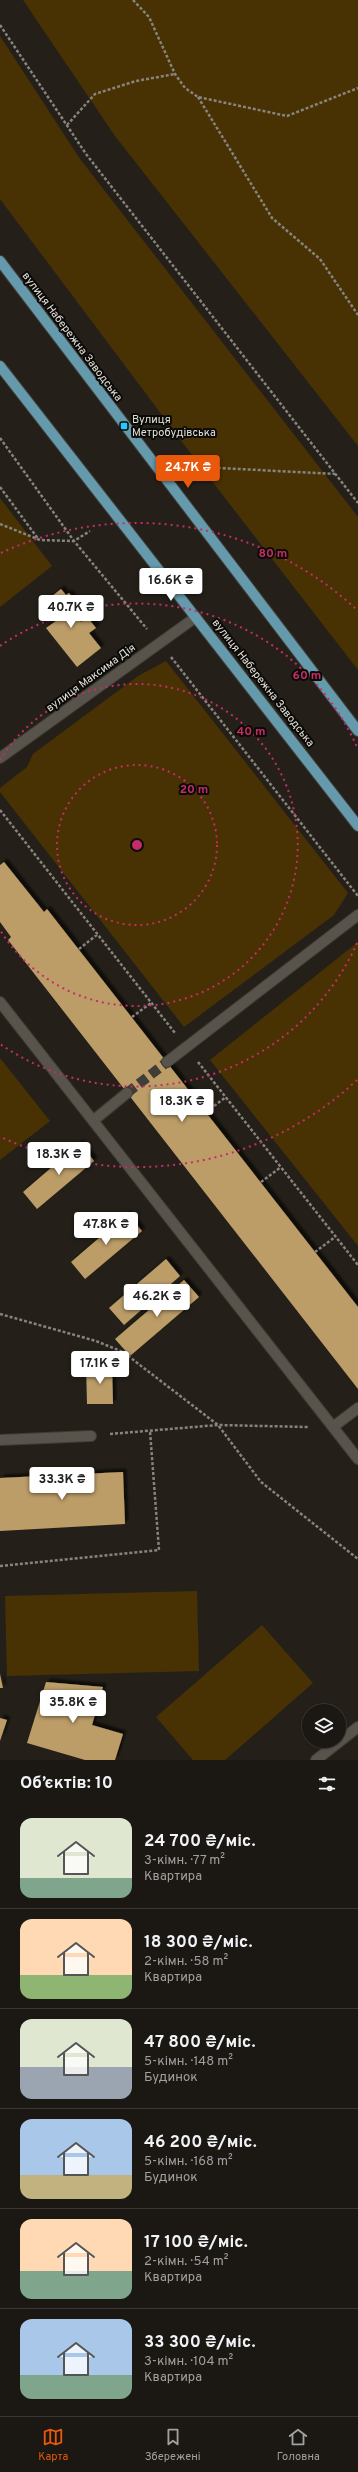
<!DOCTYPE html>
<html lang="uk">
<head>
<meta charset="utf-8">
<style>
	body { margin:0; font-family:Overpass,sans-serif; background:#24211c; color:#f1f3f6; height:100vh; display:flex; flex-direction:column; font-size:15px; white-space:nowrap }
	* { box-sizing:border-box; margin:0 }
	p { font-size:13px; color:#a0a0a0 }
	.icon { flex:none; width:22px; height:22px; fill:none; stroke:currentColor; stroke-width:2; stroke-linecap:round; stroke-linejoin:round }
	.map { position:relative; height:1760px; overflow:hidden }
	.panel { display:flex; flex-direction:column; background:#1b1813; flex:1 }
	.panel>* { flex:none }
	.buttons { position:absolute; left:302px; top:1704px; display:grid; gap:8px }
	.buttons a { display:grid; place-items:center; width:44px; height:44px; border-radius:50%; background:#1b1813; box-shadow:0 1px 3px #0004,0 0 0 1px #393733; font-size:20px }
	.price { position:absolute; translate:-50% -34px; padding:0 9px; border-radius:4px; background:#fff; color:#222; font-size:13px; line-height:26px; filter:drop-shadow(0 1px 2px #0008) }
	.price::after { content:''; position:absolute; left:50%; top:24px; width:12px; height:9px; margin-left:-6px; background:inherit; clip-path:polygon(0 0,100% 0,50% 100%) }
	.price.active { background:#ea580c; color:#fff }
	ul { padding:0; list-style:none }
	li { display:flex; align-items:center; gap:12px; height:100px; padding:0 20px }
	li+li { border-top:1px solid #393733 }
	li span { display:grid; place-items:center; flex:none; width:112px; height:80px; border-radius:12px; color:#555 }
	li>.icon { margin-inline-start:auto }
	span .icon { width:48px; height:48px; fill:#fffc; stroke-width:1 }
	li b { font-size:17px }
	h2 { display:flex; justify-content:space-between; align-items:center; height:48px; padding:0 20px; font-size:17px }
	.dock { display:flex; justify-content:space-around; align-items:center; height:56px; border-top:1px solid #393733; background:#1b1813; font-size:11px; color:#a0a0a0 }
	.dock a { display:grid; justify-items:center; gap:2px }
	.dock .active { color:#ea580c }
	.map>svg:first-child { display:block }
</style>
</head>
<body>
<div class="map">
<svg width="358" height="1760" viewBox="0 0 358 1760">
	<defs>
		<filter id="shadow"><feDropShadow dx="3.5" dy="-3.5" stdDeviation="1" flood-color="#0009"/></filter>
	</defs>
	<rect width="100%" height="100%" fill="#242019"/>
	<path fill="#483203" d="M23,0h335v446l-243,-310z
		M0,36l80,123 278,358v153l-157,-203 -201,-268z
		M0,498l52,68 -52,41z
		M166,661l182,232 -14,22 -150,112 -184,-235v-4l27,-21 6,-13 105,-78z
		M358,942v304l-148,-186z
		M0,1058l50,63 -50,39z
		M197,1591l2,80 -192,5 -2,-80z
		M262,1625l51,58 -88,77h-32l-37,-43z"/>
	<path fill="#bc9d67" filter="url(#shadow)" d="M61,589l5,6 3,-2 4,5 -3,3 4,5 -3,3 10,13 7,-4 8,10 -7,5 12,15 -24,19 -31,-39 10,-7 -14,-17z
		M4,862l40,50 3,-3 311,398v82l-350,-449 3,-3 -11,-15v-57z
		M80,1143l14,18 -57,48 -14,-17z
		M127,1214l15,17 -57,48 -14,-17z
		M166,1259l14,17 -56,49 -15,-17z
		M184,1280l15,17 -69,59 -15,-17z
		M86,1366h26l1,38h-26z
		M123,1472l2,52 -125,7v-53z
		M0,1674l3,14h-3z
		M46,1682l57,5 -11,38 31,9 -8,26h-30l-58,-17z
		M0,1718l7,2 -7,21z"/>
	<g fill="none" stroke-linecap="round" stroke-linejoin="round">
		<path stroke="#403d36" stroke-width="10" stroke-dasharray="10 5" stroke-linecap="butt" d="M127,1093l40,-31"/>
		<defs>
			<path id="minor" d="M0,758l196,-141
				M0,1002l358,457
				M167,1062l191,-147
				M94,1120l33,-27
				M333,1427l25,-19
				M0,1440l91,-4
				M316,1760l42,-33"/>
			<path id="major" d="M0,261l358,470
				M0,366l358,460"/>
		</defs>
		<use href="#minor" stroke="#403d38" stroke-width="12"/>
		<use href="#major" stroke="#403d38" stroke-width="12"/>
		<path stroke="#87847e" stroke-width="2.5" stroke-dasharray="3 2" stroke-linecap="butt" d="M133,0l16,17 26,57 10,14 13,9 89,19 71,-28
			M0,25l86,129 272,349
			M198,97l74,121 48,41 38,56
			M67,125l28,-31 41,-13 39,-7
			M0,438l74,103 73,88
			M183,464l18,3 134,7
			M0,487l39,53
			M0,524l40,16 34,1 16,-10
			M171,657l187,239
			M0,810l175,223
			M79,949l19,-15
			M132,1017l19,-14
			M198,1062l160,203
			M206,1112l20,-15
			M261,1182l20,-15
			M315,1252l20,-15
			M0,1314l96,27 27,11 95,73 43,57 97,77
			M110,1434l108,-9 90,2
			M0,1566l159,-16 -9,-119"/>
		<use href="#minor" stroke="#58544c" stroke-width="10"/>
		<use href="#major" stroke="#659aac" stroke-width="10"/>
	</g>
	<g fill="none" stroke="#c52c68" stroke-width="2" stroke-dasharray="2 4">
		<circle cx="137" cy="845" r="80"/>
		<path d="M0 760A161 161 0 1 1 0 930"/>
		<path d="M357 943A241 241 0 0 1 0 1044M0 646A241 241 0 0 1 357 747"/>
		<path d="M357 1080A322 322 0 0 1 1 1137M1 553A322 322 0 0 1 357 610"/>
	</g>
	<rect fill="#24c9fe" stroke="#0c0a07" stroke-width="1.5" x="120" y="422" width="8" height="8" rx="2"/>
	<g text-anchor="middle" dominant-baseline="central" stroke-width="4" stroke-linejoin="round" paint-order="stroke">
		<g font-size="11" fill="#e2e0db" stroke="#0c0a07">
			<text transform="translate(72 337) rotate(53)">вулиця Набережна Заводська</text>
			<text transform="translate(91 678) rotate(-36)">вулиця Максима Дія</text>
			<text transform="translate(263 683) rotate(52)">вулиця Набережна Заводська</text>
		</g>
		<g font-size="11" fill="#e2e0db" stroke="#0c0a07" text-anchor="start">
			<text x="132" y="420">Вулиця<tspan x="132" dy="13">Метробудівська</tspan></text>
		</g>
	</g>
	<circle cx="137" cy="845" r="6" fill="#c52c68" stroke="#0c0a07" stroke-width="2"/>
	<g font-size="12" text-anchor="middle" font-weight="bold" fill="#c52c68" stroke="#0c0a07" stroke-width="4" stroke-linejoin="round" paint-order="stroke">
		<text x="273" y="557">80 m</text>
		<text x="307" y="679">60 m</text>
		<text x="251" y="735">40 m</text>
		<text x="194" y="793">20 m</text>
	</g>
</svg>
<div class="buttons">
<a><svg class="icon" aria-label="layers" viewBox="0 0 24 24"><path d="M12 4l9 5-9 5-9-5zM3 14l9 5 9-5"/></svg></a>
</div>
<b class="price active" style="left:188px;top:489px">24.7K ₴</b>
<b class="price" style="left:171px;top:602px">16.6K ₴</b>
<b class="price" style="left:71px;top:629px">40.7K ₴</b>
<b class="price" style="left:182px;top:1123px">18.3K ₴</b>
<b class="price" style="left:59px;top:1176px">18.3K ₴</b>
<b class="price" style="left:106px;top:1246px">47.8K ₴</b>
<b class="price" style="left:157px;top:1318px">46.2K ₴</b>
<b class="price" style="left:100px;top:1385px">17.1K ₴</b>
<b class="price" style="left:62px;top:1501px">33.3K ₴</b>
<b class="price" style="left:73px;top:1724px">35.8K ₴</b>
</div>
<section class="panel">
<h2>Об’єктів: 10<svg class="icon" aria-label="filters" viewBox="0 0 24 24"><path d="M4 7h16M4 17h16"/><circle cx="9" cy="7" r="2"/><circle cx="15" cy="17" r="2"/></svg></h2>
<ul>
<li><span style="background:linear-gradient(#dfe7d0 75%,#7fa58c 0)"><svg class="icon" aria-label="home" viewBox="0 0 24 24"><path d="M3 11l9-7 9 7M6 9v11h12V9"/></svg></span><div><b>24 700 ₴/міс.</b><p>3-кімн. · 77 m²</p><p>Квартира</p></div></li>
<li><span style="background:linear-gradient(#ffd9b3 70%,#8fb573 0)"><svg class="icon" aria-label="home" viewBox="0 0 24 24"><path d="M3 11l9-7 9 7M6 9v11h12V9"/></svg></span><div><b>18 300 ₴/міс.</b><p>2-кімн. · 58 m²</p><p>Квартира</p></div></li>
<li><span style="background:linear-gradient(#dfe7d0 60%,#9aa5b1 0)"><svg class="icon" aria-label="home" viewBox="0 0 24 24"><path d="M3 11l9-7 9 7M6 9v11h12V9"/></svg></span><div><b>47 800 ₴/міс.</b><p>5-кімн. · 148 m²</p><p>Будинок</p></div></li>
<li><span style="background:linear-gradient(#a9c7e8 70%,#c2b280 0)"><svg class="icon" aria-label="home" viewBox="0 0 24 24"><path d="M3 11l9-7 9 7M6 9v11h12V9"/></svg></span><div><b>46 200 ₴/міс.</b><p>5-кімн. · 168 m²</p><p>Будинок</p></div></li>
<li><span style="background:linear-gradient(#ffd9b3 65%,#7fa58c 0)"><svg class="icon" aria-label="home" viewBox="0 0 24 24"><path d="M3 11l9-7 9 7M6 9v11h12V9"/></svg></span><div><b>17 100 ₴/міс.</b><p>2-кімн. · 54 m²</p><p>Квартира</p></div></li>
<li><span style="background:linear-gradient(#a9c7e8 70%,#7fa58c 0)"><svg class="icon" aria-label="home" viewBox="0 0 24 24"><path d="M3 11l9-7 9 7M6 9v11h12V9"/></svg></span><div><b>33 300 ₴/міс.</b><p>3-кімн. · 104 m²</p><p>Квартира</p></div></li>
</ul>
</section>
<nav class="dock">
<a class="active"><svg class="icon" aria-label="map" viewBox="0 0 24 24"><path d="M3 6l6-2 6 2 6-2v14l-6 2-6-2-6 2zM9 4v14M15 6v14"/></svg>Карта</a>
<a><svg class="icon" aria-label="saved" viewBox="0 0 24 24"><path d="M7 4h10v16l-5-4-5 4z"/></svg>Збережені</a>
<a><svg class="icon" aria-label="home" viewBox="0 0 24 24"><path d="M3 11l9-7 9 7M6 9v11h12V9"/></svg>Головна</a>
</nav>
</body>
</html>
